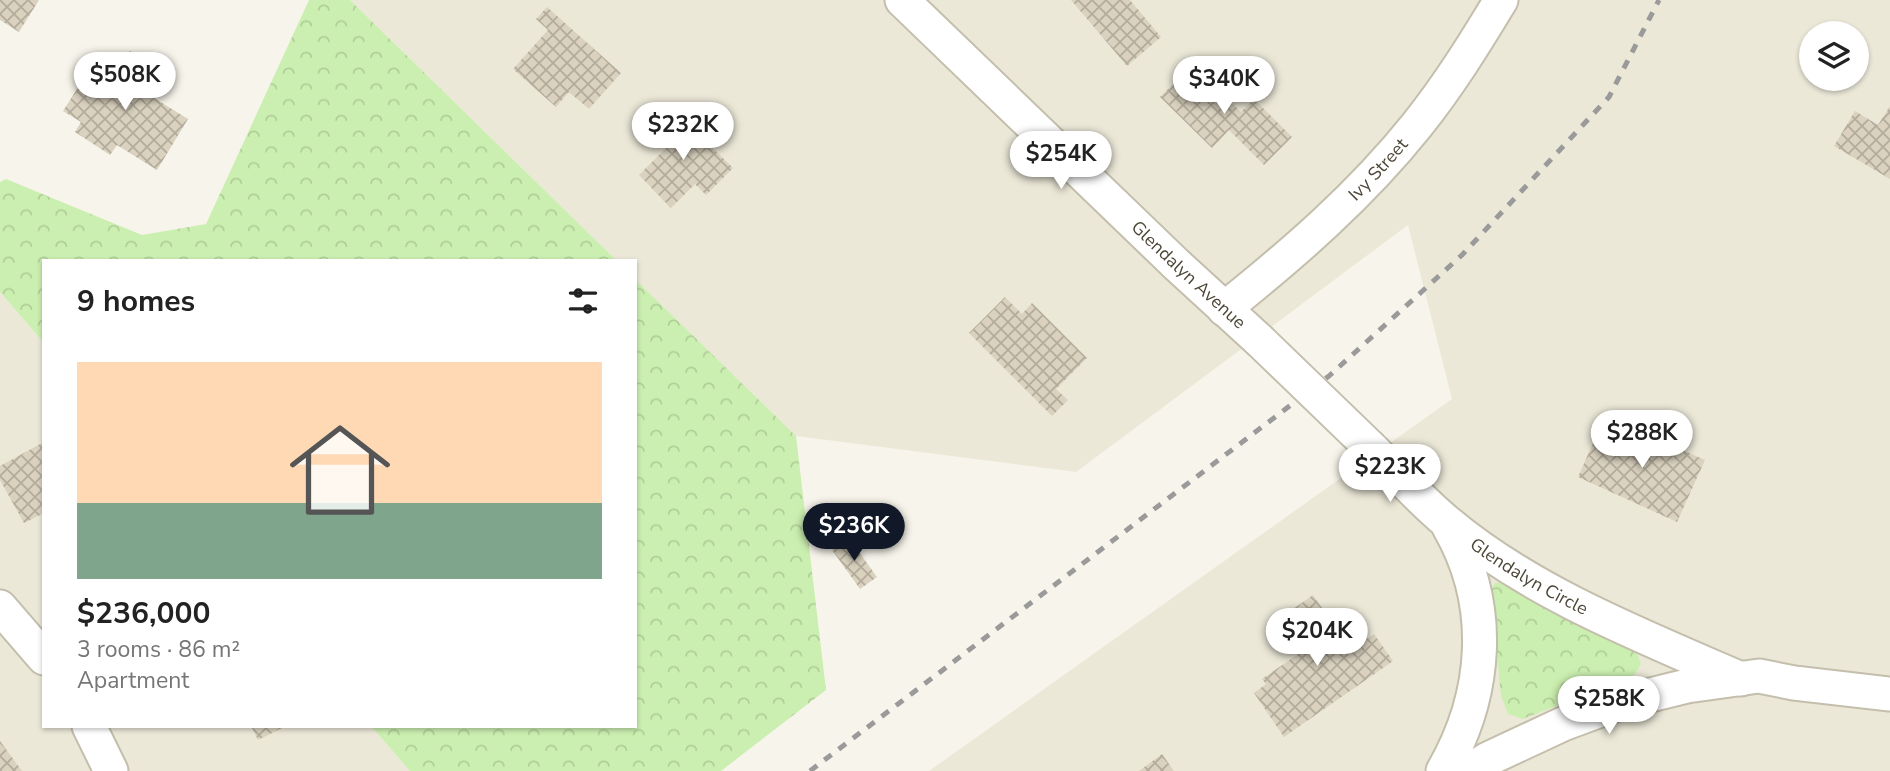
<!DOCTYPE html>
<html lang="en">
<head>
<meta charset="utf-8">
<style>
	body { margin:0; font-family:"Nunito Sans",sans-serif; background:#f6f6f6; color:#222; height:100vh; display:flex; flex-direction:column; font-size:26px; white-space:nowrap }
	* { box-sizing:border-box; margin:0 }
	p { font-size:23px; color:#767676 }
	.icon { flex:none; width:38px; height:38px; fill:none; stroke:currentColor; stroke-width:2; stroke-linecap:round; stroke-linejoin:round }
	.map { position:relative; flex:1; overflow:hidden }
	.side { position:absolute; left:42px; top:259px; width:595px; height:469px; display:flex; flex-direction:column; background:#fff; border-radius:0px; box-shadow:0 2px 5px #0004 }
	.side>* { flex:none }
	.fabs { position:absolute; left:1799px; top:21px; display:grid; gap:14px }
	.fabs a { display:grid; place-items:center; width:70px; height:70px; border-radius:50%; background:#fff; box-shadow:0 2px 5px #0004; font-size:35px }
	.price { position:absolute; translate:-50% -60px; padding:0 16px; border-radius:24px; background:#fff; color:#222; font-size:23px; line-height:46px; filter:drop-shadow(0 2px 4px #0008) }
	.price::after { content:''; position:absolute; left:50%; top:42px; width:21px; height:16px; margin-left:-10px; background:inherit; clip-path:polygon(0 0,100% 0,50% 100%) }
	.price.active { background:#111827; color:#fff }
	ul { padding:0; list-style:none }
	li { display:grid; align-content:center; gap:14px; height:371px; padding:0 35px }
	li+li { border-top:2px solid #e0e0e0 }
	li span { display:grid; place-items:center; height:217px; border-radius:0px; color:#555 }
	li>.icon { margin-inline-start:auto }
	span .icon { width:126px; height:126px; fill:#fffc; stroke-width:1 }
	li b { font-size:30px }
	h2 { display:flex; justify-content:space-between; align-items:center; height:84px; padding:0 35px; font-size:30px }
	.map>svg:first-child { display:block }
</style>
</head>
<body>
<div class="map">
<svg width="1890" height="771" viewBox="0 0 1890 771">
	<defs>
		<pattern id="forest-crowns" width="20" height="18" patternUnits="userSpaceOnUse" patternTransform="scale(1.75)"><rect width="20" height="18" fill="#cbefb0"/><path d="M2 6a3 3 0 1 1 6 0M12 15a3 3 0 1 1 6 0" fill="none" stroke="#b0ce98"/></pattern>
		<pattern id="building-cross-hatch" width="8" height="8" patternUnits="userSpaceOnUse" patternTransform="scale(1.75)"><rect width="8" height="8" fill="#dad2bf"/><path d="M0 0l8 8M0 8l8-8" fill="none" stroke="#b3ac9c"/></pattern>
	</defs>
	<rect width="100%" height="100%" fill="#f7f5eb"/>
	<path fill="#ebe8d8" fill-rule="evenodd" d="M350,0h1540v771h-961l523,-372 -44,-174 -332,247 -280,-36 -161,-157v-18h-18zM1811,33h46v46h-46z
		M0,292l44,51v383h327l39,45h-410z"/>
	<path fill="url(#forest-crowns)" d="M309,0h41l267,261h-573v82l-44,-51v-110l6,-3 136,56 64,-11z
		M635,279l161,157 30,254 -105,81h-311l-39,-45h264z
		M1504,582l132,69 5,13 -7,11 -111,44 -15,-5 -7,-18 -10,-106 4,-7z"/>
	<path fill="url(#building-cross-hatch)" d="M0,0h39l-20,32 -19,-12z
		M1071,0h59l31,37 -34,29z
		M547,7l74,66 -32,36 -20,-17 -13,15 -43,-38 35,-39 -12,-11z
		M130,51l31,19 -15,23 42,26 -31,51 -40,-25 -7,10 -35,-23 6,-10 -18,-11 32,-50 21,13z
		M1192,65l49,47 13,-13 38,38 -28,28 -35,-35 -17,18 -52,-51z
		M1890,106v73l-56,-33 21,-35 23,14z
		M674,110l59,58 -27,27 -11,-11 -24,24 -32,-33 27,-27 -15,-14z
		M1005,297l17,17 10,-11 55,55 -31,31 12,11 -16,16 -83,-83z
		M1606,414l15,7 -9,21 18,8 8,-20 67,30 -28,62 -99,-45z
		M44,442v71l-20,10 -24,-43v-14z
		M849,538l28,39 -17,12 -28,-39z
		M1313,595l38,55 23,-16 19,27 -109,76 -30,-44 12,-9 -4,-5 39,-27 -22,-33z
		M251,726h35l-28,14z
		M0,741l22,30h-22z
		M1162,754l12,17h-35z"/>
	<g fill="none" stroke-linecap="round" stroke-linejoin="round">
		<defs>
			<g id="street">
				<path id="s1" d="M902,0l274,264 83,76"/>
				<path id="s2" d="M1224,309c70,-56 137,-114 193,-184 32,-40 58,-82 84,-125"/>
				<path id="s3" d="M1371,448c25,24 49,52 76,74 83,70 195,114 294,157"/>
				<path d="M0,607l44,51"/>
				<path d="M89,726l22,45"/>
				<path d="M1443,771c44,-76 51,-166 6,-244"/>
				<path d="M1469,771l19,-12 75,-35 59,-22 65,-16 72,-10 35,7 96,11"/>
			</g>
		</defs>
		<use href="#street" stroke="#c4beac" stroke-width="37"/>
		<use href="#street" stroke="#fff" stroke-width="33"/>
		<path stroke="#9a9a9a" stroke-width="5" stroke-dasharray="9 9" stroke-linecap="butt" d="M810,771l519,-395 133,-121 147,-158 50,-97"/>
		<defs>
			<path id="street-bridge" d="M1259,340l112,108"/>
		</defs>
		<use href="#street-bridge" stroke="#c4beac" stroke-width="37" stroke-linecap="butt"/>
		<use href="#street-bridge" stroke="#fff" stroke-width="33"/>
	</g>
	<g text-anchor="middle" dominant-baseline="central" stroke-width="5" stroke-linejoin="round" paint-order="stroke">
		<g font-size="18" fill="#4d4737" stroke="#fff">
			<text stroke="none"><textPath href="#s2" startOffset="208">Ivy Street</textPath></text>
			<text stroke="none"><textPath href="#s1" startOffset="397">Glendalyn Avenue</textPath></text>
			<text stroke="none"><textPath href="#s3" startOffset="205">Glendalyn Circle</textPath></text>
		</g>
	</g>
</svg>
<div class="fabs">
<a><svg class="icon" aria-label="layers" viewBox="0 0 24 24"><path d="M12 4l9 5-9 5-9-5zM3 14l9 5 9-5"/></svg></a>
</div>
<b class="price" style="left:125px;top:112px">$508K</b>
<b class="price" style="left:1224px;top:116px">$340K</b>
<b class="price" style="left:683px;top:162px">$232K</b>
<b class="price" style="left:1061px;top:191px">$254K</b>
<b class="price" style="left:1642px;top:470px">$288K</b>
<b class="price" style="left:1390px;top:504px">$223K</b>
<b class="price active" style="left:854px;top:563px">$236K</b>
<b class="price" style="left:1317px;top:668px">$204K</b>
<b class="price" style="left:1609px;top:736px">$258K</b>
<section class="side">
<h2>9 homes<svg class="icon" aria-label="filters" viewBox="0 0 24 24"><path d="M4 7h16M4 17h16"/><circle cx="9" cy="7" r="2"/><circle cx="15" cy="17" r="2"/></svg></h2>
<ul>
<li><span style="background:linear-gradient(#ffd9b3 65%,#7fa58c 0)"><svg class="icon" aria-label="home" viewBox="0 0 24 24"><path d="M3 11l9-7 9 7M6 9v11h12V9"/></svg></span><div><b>$236,000</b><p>3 rooms · 86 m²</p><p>Apartment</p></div></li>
</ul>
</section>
</div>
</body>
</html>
